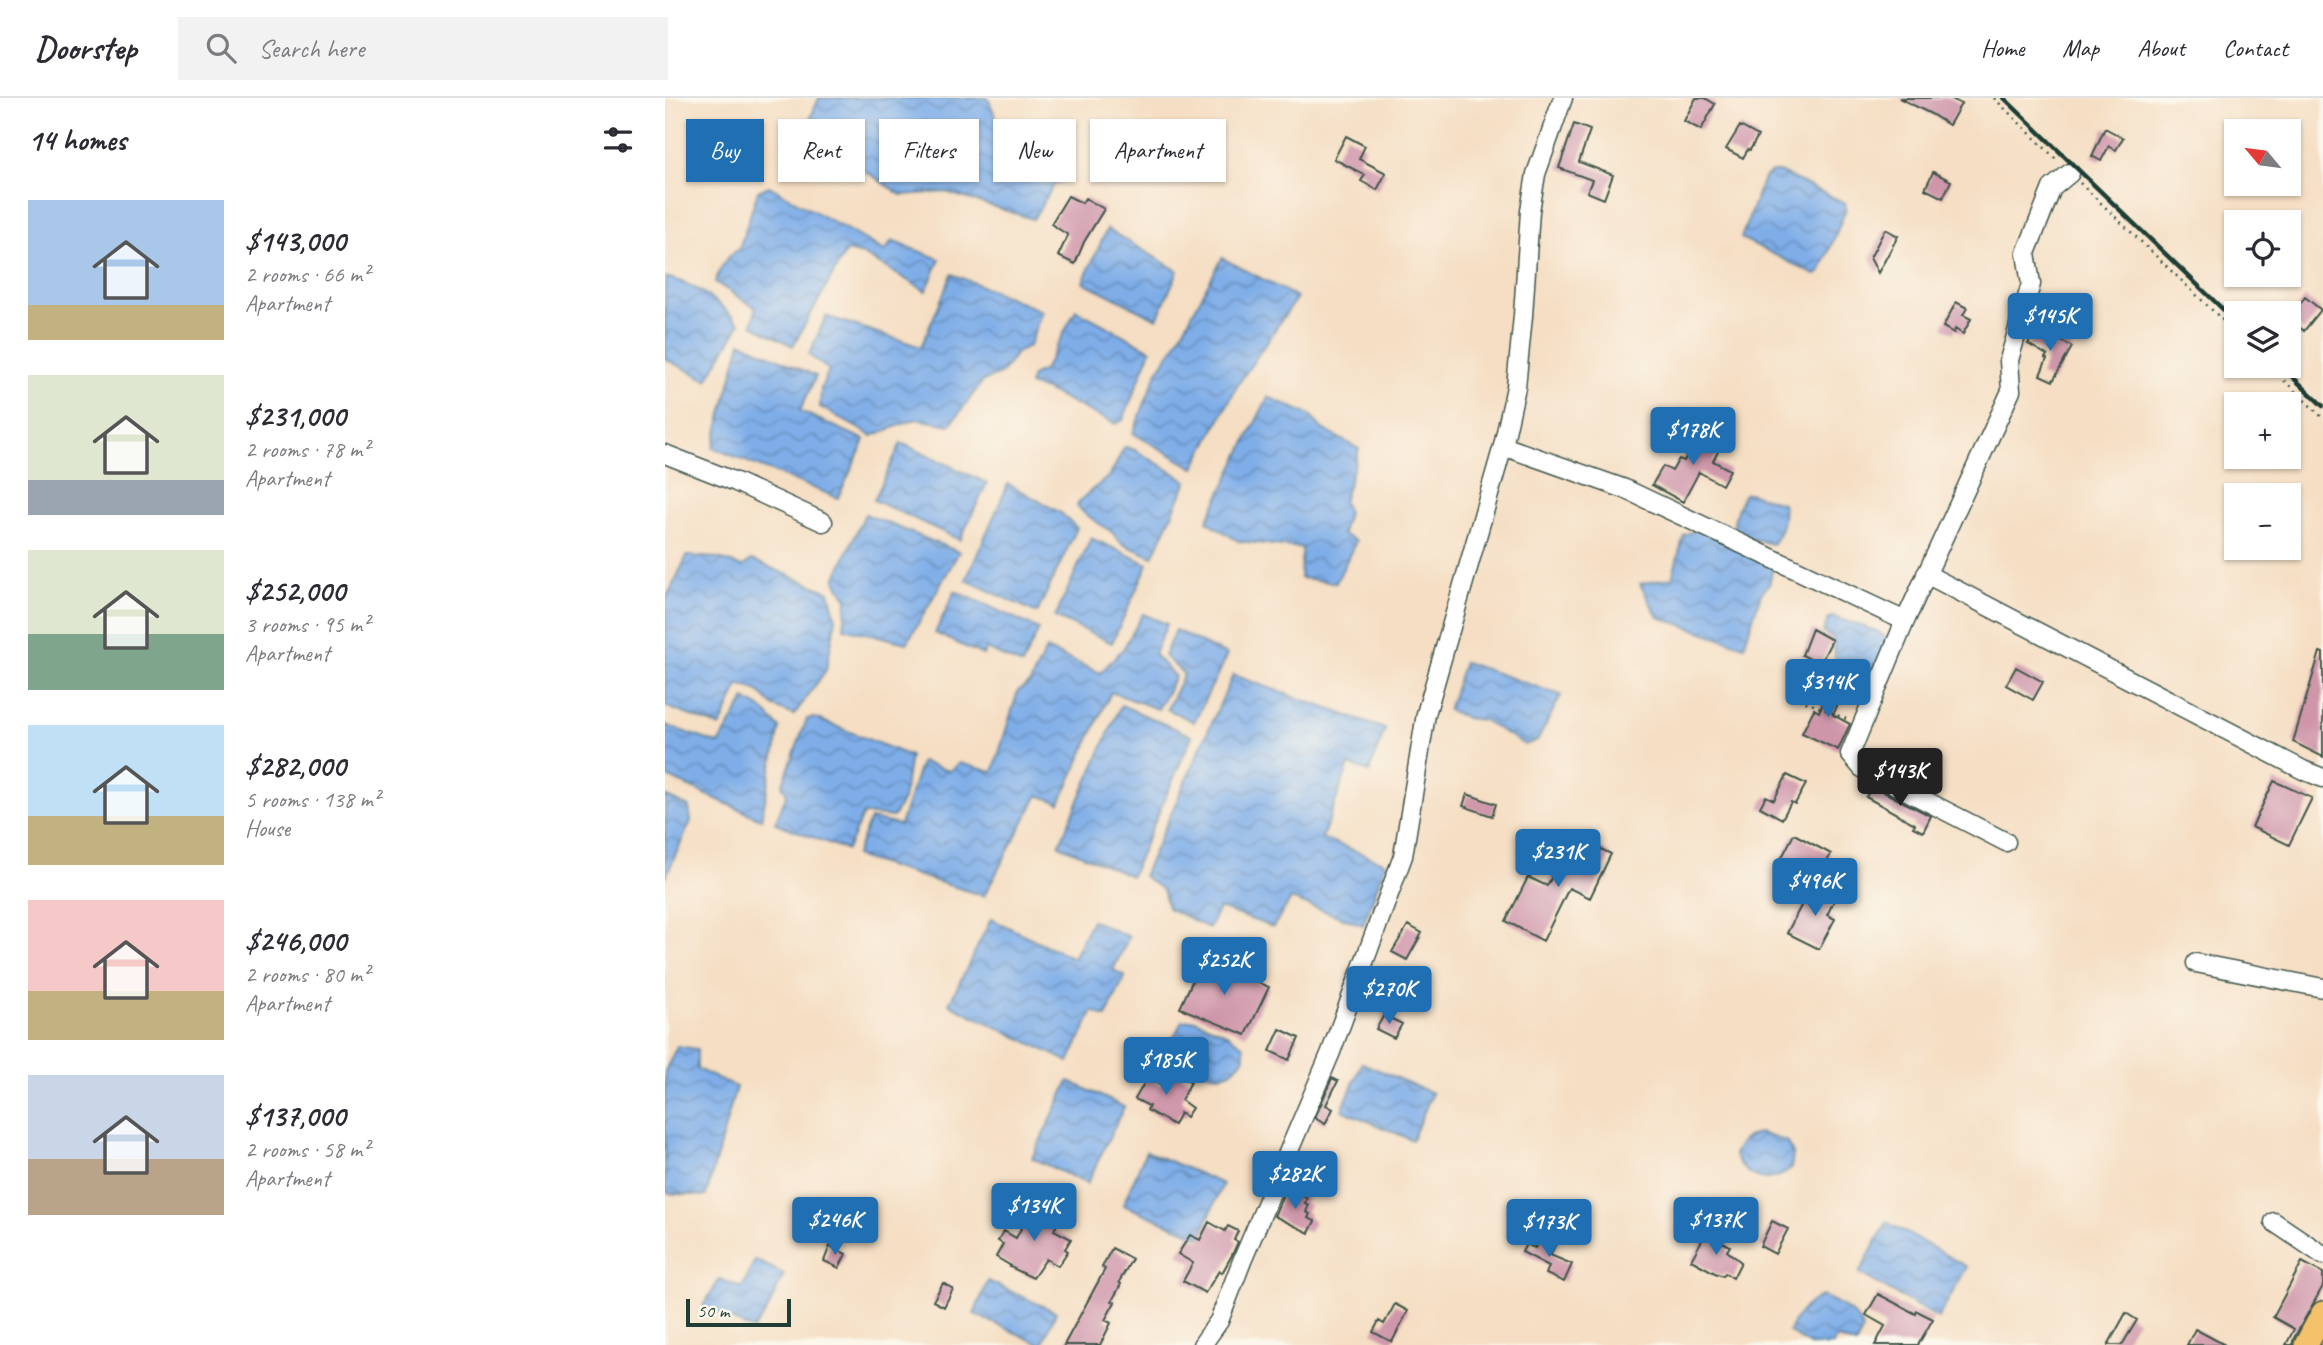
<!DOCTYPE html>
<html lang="en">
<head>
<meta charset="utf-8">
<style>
	body { margin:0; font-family:Caveat,sans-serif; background:#f2f2f3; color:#2b2b33; height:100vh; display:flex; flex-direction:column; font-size:26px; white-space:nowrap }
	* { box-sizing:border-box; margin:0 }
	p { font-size:23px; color:#7c7c81 }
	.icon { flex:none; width:38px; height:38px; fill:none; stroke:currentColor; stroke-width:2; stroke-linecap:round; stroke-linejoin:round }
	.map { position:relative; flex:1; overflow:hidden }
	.sheet { display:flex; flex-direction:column; background:#fff; width:665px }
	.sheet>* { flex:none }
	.hud { position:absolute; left:21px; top:21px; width:665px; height:63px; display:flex; gap:14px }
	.needle { width:46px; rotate:299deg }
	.fabs { position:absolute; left:1559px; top:21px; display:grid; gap:14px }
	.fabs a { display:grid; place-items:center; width:77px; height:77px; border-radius:0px; background:#fff; box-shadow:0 2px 5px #0004; font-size:35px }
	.scale { position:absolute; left:21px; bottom:18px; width:105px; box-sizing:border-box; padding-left:7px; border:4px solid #1f3d34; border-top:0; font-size:19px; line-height:24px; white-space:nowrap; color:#1f3d34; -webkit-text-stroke:5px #fbf7ec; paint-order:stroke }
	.price { position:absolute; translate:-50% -60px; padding:0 16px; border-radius:7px; background:#1f6fb2; color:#fff; font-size:23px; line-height:46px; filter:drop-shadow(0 2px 4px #0008) }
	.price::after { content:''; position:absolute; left:50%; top:42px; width:21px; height:16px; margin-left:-10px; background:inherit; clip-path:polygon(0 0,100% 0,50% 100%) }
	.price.active { background:#222; color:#fff }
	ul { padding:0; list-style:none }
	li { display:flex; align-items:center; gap:21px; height:175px; padding:0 28px }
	li span { display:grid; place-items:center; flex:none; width:196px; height:140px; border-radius:0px; color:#555 }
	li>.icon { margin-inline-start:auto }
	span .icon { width:84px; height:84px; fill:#fffc; stroke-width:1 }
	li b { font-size:30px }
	h2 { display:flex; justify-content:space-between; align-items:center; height:84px; padding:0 28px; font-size:30px }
	.tag { padding:0 24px; border-radius:0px; background:#fff; box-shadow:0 2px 5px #0004; font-size:24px; line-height:63px }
	.tag.active { background:#1f6fb2; color:#fff }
	header { display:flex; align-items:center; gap:42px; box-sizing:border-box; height:98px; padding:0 35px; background:#fff; border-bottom:2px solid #e1e1e2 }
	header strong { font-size:33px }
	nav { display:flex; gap:38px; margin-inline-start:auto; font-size:24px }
	.search { width:490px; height:63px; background:#f2f2f3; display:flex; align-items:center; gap:18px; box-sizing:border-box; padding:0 24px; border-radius:0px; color:#7c7c81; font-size:26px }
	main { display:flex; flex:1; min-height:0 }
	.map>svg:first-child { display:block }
</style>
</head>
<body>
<header>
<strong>Doorstep</strong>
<div class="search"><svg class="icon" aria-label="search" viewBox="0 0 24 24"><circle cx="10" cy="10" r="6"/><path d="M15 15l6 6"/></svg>Search here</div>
<nav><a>Home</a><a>Map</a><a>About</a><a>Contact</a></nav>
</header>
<main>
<section class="sheet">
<h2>14 homes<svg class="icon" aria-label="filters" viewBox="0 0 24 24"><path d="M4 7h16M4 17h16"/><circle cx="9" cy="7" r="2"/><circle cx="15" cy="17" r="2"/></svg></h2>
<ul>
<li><span style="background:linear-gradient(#a9c7e8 75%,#c2b280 0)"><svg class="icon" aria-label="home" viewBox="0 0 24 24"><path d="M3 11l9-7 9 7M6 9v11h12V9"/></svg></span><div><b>$143,000</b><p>2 rooms · 66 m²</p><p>Apartment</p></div></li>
<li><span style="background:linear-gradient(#dfe7d0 75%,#9aa5b1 0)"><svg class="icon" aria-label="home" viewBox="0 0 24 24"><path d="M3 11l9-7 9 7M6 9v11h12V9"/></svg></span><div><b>$231,000</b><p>2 rooms · 78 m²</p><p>Apartment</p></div></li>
<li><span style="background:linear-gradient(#dfe7d0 60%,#7fa58c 0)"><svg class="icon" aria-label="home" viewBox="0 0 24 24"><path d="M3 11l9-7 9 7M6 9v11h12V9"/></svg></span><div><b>$252,000</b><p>3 rooms · 95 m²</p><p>Apartment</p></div></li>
<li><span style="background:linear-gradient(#bfe0f5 65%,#c2b280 0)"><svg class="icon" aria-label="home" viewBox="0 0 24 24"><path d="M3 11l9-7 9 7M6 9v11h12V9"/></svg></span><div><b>$282,000</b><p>5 rooms · 138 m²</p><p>House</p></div></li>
<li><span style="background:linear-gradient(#f6c9c9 65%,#c2b280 0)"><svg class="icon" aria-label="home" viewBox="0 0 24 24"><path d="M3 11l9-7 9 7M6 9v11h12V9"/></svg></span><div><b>$246,000</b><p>2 rooms · 80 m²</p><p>Apartment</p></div></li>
<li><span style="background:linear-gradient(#c9d6e8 60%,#b9a48a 0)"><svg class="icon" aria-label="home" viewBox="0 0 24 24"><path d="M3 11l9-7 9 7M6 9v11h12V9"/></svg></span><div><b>$137,000</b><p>2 rooms · 58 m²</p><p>Apartment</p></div></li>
</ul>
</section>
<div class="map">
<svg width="1658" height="1247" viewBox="0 0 1658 1247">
	<defs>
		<pattern id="water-waves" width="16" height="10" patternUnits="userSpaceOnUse" patternTransform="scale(1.75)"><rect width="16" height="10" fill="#7eade8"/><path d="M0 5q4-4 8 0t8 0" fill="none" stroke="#678ebd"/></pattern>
	</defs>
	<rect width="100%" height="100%" fill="#fbf7ec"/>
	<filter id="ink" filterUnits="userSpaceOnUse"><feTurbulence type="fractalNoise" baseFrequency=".0143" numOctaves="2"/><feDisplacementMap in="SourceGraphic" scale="14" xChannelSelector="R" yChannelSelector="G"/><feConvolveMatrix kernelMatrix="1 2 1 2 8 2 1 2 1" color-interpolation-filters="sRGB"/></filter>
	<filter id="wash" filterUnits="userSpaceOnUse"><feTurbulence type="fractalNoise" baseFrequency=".00686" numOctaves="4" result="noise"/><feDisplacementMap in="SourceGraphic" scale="28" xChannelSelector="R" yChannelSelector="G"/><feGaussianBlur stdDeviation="1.57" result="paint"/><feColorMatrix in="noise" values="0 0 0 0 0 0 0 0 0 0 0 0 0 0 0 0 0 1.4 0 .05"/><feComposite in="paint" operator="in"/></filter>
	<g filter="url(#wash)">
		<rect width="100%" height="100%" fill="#f5dec3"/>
		<path fill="url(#water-waves)" stroke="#4e758e" stroke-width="2" d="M154,0h169l12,30 53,42 9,11 -8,4 -21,34 -87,-27 -45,3 -96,-64z
			M1107,74h7l66,31 1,6 -26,64 -5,2 -74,-37 23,-60z
			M104,88l116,65 7,-10 48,18 -14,32 -62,-36 -18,-4 -53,95 -41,-21 4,-17 -41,-26 6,-14 8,-12 10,-7 19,-58z
			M442,131l71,42 -21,48 -74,-37z
			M557,160l75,39 -60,89 -43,82 -61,-35 25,-63 18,-26z
			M287,176l90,37 -13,35 -13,7 -14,20 -19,8 -33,44 -34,-6 -44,17 -52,-29 1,-19 8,-18 -20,-15 17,-39 95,31z
			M0,179c31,6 54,26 75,47l-33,56 -42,-21z
			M411,212l75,40 -28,70 -8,4 -69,-34 -17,-5 3,-9 12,-6z
			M76,244l75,34 -16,35 65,29 -27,58 -125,-50z
			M603,299l42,18 12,14 37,20 -16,53 5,10 -6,22 14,7 -20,42 -36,-5 2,-30 -64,-7 -31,-20z
			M236,345l86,40 -27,57 -86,-40z
			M460,349l10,3 52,31 -34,76 -31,-13 -10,-12 -27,-18 -8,-8c7,-14 24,-20 34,-33 5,-7 8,-17 14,-26z
			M343,386l53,29 16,15 -40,85 -71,-33z
			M1084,395l33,10c4,13 -1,31 -10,41l-27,-7 -11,-5c-2,-13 5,-27 10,-38z
			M200,416l94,38 -52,91 -63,-15 3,-28 -12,-21z
			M1033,431l75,37 -4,19 -7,6 -18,55 -86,-29 -18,-33 32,-6 12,-43z
			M426,440l57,26 -36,79 -57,-26z
			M22,458l31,2 24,9 10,-7 77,32 7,27 -10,51 -32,45 -20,-8 -17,-17 -18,-5 -19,42 -55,-21v-105z
			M290,493l84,38 -17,36 -36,-16 -3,6 -48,-22z
			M478,516l24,10 -13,30 21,23 -17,32 -47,-17 -51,111 -22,-8 -54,101 -129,-40 15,-37 30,6 21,-63 28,9 10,-8 34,9 25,-81 12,-8 16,-34 54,24 23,-24z
			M1168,519l44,14 14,11 -20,40 -35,-18 -3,-25 -10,-7 6,-14z
			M510,532l52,25 -33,67 -27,-13 17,-35 -20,-18z
			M799,564l97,33 -23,45 -13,5 -42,-25 -17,-2 -18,-8z
			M568,577l152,54 -16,43 -20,-7 -27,73 64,25 -23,62 -72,-26 -18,28 -54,-19 -10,20 -41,-20 -5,-18 -20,-14z
			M80,601l18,11 17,18 -19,91 -96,-43v-51l54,19z
			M456,607l71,31 -61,140 -72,-31z
			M150,620l95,38 -7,44 -10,17 -30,-3 -16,36 -72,-27 12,-30 -5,-7 25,-67z
			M0,698l24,11 2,14 -26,57z
			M326,821l82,39 19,-38 37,17 -16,33 12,6 -19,41 -13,-6 -24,51 -120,-58z
			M530,922l29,12 20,14v12c-5,6 -10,13 -16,15 -19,8 -45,-13 -60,-24l14,-28z
			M12,948l20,3v20l39,18 -30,109 -41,-3v-122z
			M697,965l70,30 -20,47 -70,-30z
			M404,983l55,26 -37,77 -55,-26z
			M1094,1035l27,8 7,13 -2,15c-22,17 -45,11 -57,-15 6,-12 11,-18 25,-21z
			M481,1053l77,33 -23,53 -77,-32z
			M1222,1124l80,45 -29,51 -79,-45z
			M90,1162l29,14 -17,37 -14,19 -50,-24 17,-27 22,9z
			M323,1183l68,31 -14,33 -68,-31z
			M1157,1198c17,7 34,16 41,33l-7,16 -19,-7 -5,7h-22l-21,-13c5,-15 18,-30 33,-36z"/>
		<g id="blocks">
			<path fill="#cf96aa" d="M1031,0h9l10,6 -14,26 -17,-9z
				M1234,0h51l11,6 -12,21 -18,-11z
				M909,26l16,6 -11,32 34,13 -9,24 -17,-7 5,-12 -33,-12z
				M1075,28l18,10 -8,14 -2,-1 -5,9 -17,-9z
				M1440,30l18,10 -7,12 -7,-4 -8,15 -9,-5z
				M459,31l23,11 3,-5 21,11 -10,18 -22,-11 -4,8 -21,-11z
				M681,38l19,10 -6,13 27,14 -9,17 -16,-9 4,-6 -31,-16z
				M1268,74l18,9 -8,17 -18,-9z
				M403,98l14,7 3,-5 19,11 -20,33 -9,22 -17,-8 10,-21 -17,-11z
				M1220,131l13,7 -20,37 -8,-15z
				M1640,199l16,13 -17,21 -15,-13z
				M1291,204l11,6 -4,7 8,4 -8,15 -8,-5 -1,4 -11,-6z
				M1373,230l34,19 -19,34 -13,-6 7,-16 -2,-1 2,-3 -19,-11z
				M1032,327l26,17 -10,19 17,9 -8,15 -23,-13 -16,30 -31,-17 11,-19 9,5 7,-12 5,2 12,-23 -4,-2z
				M1147,531l20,11 -12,24 -18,-9z
				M1655,554l3,1v104l-30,-15z
				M1351,569l27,15 -10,18 -27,-15z
				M1168,581l13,6 -13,30 17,9 -12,26 -36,-17 12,-24 5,3z
				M1122,677l19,9 -11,20 -4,-2 -9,17 -22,-12 6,-11 8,4z
				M1609,683l38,17 -23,47 -37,-18z
				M1207,688l59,30 -8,16 -10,-5 2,-3 -49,-27z
				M802,696l29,10 -4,12 -29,-10z
				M1129,736l37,20 -15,28 -37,-19z
				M906,741l24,12 2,-4 14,7 -21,44 -21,-10 -26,53 -37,-20 22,-44 19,9z
				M1157,784l17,9 -12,24 8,4 -16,30 -32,-16 16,-31 6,3z
				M743,827l14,8 -15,27 -15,-8z
				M537,862l67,27 -23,48 -66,-27z
				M719,917l18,9 -8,14 -18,-9z
				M615,931l19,9 -10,22 -19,-9z
				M506,972l20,12 -10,18 11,8 -6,9 -6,-4 -6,12 -27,-15 2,-4 -14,-7 12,-21 15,8z
				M667,980l6,3 -12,24 7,4 -8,15 -10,-6z
				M621,1090l21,10 -2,5 4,2 -3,7 4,2 -2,4 7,3 -6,12 -35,-17z
				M364,1106l17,9 2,-5 14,7 -8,15 17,9 -6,10 3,2 -10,15 -12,-7 -13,19 -23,-11 1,-1 -15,-9 7,-13 -5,-3 6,-10 12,7 12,-23 -4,-2z
				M1107,1123l16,8 -13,25 -15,-8z
				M544,1124l16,9 3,-5 10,5 -4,9 4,2 -6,13 -10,18 -3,-2 -14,22 -22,-12 10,-18 -15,-9 12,-19 10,5z
				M1041,1135l24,13 -3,5 14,11 -8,16 -8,-5 -2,3 -8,-3 -24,-13z
				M876,1138l15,8 -6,11 22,9 -8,18 -18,-8 3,-8 -27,-14 4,-8 9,4z
				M165,1148l16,8 -7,14 -15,-7z
				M447,1150l20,11 -13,23 2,2 -9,17 3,1 -10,18 6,3 -11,22h-36l41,-76 -3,-2z
				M1637,1164l21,11v13l-29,52 -2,7h-6l8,-16 -21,-12z
				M278,1185l10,6 -9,18 -11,-6z
				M1213,1196l38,20 1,-3 16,8 -15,26h-43l10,-19 -19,-11z
				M730,1206l13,7 -16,31 -19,-10 6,-11 5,3z
				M1461,1215l11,7 -15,25h-14z
				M1530,1231l30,16h-38z"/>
		</g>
	</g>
	<g filter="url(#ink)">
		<use href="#blocks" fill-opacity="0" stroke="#3f5549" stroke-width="2"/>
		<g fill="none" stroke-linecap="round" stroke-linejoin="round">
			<defs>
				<path id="minor" d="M838,348l122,43 280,132 -55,133 12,14 144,74
					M0,356l71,28 87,40
					M1261,476l377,196 20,8
					M1240,523l106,-230 -2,-31 22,-76 -5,-31 26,-65 18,-15
					M1531,865l127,25
					M1609,1124l49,33
					M537,1247l17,-24 23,-60 89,-209 72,-196 23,-142 77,-268 13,-59 7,-71 7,-105 6,-37 27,-76"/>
				<path id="major" d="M1641,1247l17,-32"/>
			</defs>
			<use href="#minor" stroke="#3f5549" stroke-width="21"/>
			<use href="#major" stroke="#3f5549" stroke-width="26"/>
			<path stroke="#3f5549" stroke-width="2.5" stroke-dasharray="2 5" stroke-linecap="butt" d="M1329,0l64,63
				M1415,85l157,151
				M1604,268l54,52
				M1134,601l50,21"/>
			<use href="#minor" stroke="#fff" stroke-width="18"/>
			<use href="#major" stroke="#f4c26a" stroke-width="23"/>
			<path stroke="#1f3d34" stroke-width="4.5" d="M1339,0l233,225
				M1616,268l42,40"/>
		</g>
	</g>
</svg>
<div class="fabs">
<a><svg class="needle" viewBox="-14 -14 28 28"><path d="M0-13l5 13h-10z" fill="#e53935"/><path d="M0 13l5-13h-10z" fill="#7c7c81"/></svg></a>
<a><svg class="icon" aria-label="locate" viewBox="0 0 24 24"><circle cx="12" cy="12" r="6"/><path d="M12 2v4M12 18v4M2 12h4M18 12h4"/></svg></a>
<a><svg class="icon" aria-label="layers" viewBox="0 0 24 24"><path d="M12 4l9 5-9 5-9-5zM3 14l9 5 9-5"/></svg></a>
<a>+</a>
<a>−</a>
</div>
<div class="scale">50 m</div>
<b class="price" style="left:1385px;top:255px">$145K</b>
<b class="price" style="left:1028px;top:369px">$178K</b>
<b class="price" style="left:1163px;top:621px">$314K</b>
<b class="price active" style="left:1235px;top:710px">$143K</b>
<b class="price" style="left:893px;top:791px">$231K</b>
<b class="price" style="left:1150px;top:820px">$496K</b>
<b class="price" style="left:559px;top:899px">$252K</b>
<b class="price" style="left:724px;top:928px">$270K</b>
<b class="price" style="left:501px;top:999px">$185K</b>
<b class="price" style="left:630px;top:1113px">$282K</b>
<b class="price" style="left:369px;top:1145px">$134K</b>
<b class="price" style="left:170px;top:1159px">$246K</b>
<b class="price" style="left:1051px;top:1159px">$137K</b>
<b class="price" style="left:884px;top:1161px">$173K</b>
<div class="hud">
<a class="tag active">Buy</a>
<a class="tag">Rent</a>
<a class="tag">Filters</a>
<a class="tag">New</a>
<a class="tag">Apartment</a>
</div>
</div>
</main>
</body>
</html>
